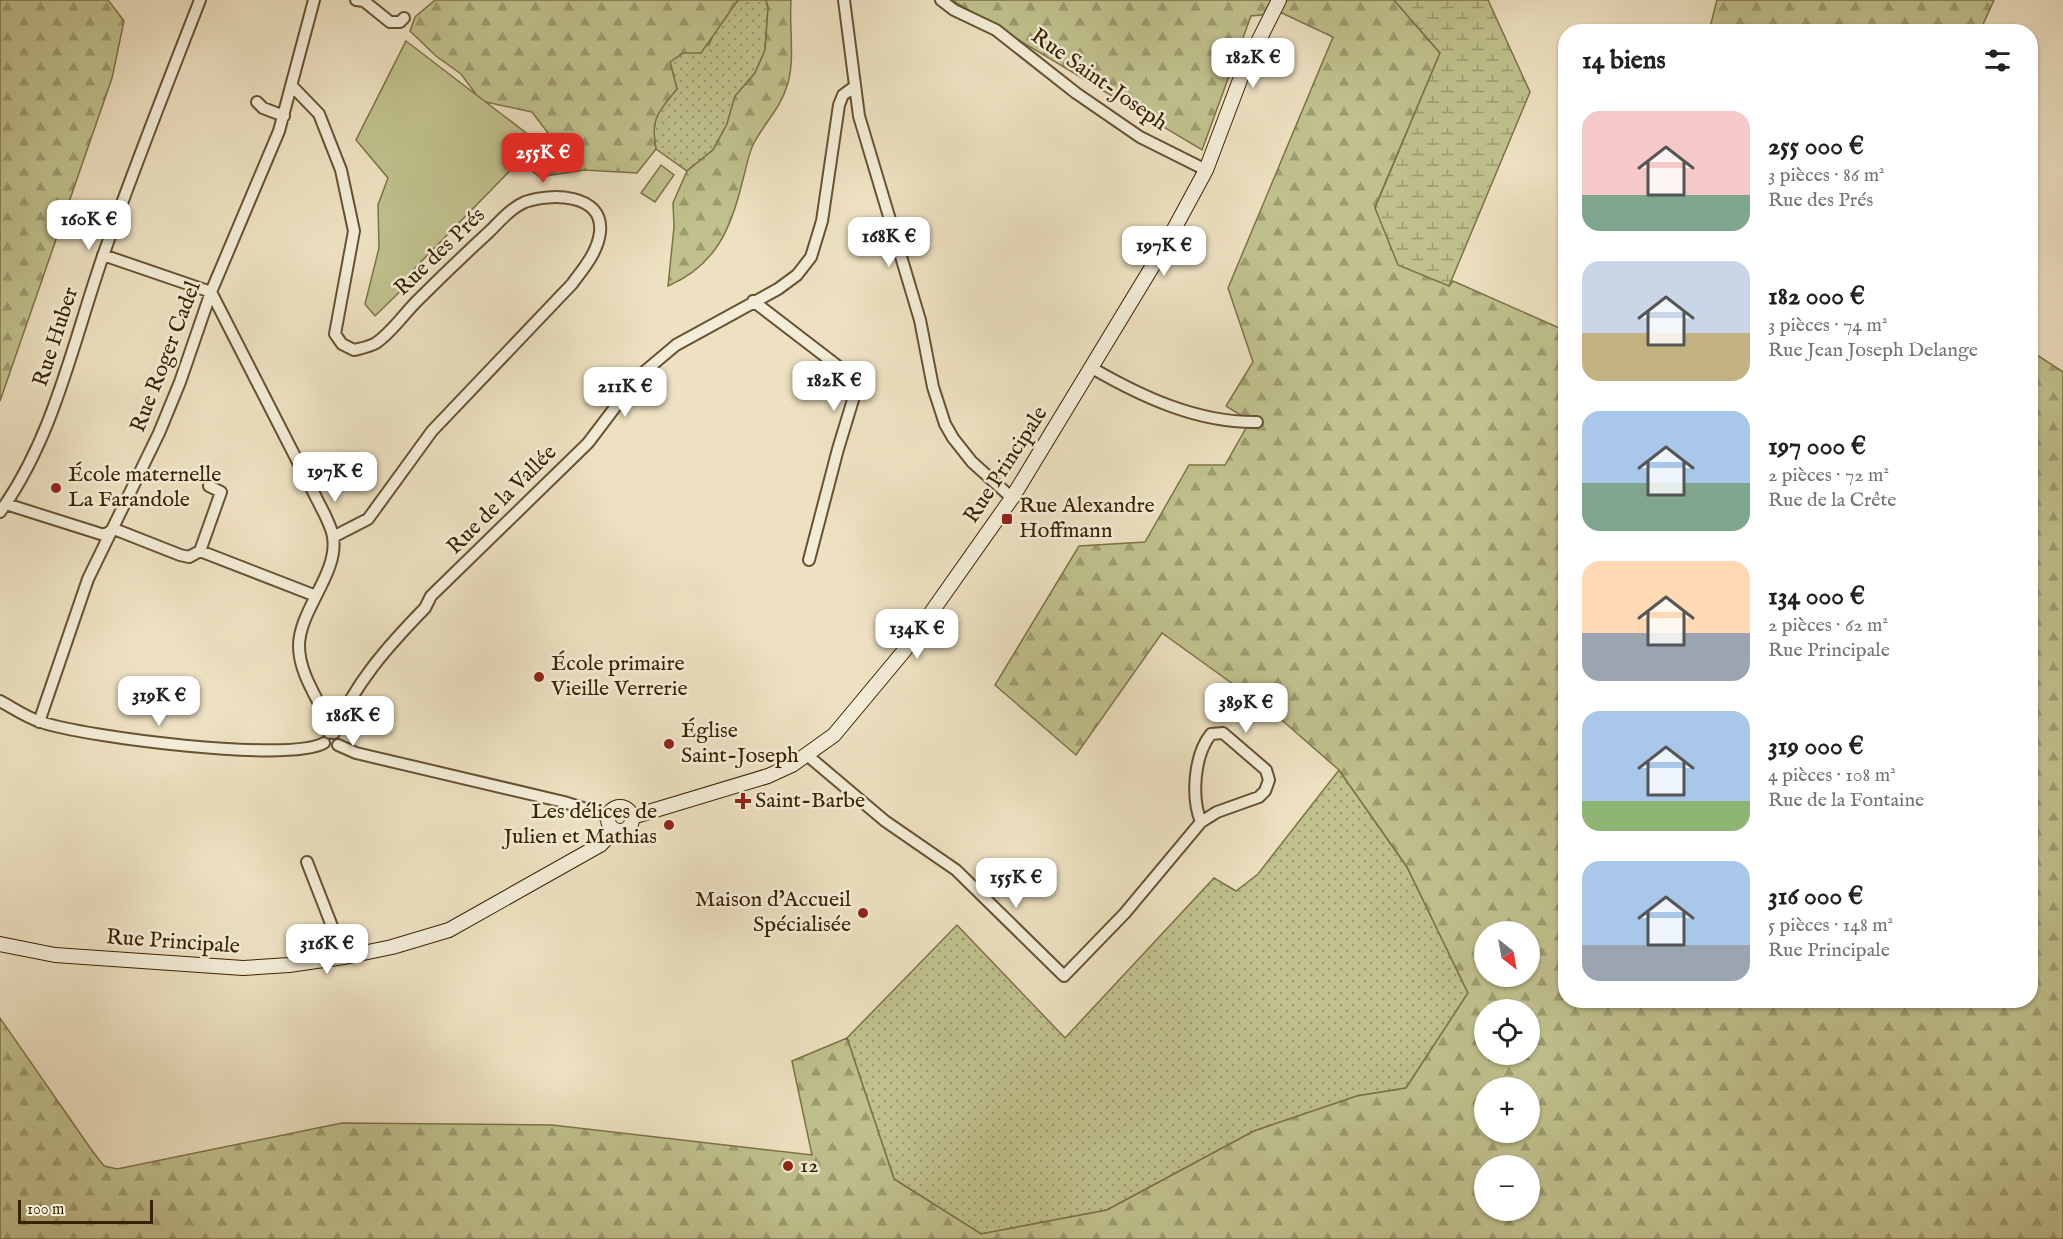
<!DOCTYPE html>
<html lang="fr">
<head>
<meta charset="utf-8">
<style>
	body { margin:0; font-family:"IM FELL English",serif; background:#f2f2f2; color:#202124; height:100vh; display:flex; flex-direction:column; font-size:22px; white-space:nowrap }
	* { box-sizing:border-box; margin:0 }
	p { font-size:20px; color:#757577 }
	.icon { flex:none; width:33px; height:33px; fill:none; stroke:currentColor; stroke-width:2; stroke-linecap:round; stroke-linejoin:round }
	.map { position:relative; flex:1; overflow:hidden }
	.side { position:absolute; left:1558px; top:24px; width:480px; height:984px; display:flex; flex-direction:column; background:#fff; border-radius:24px; box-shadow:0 2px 4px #0004 }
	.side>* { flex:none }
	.needle { width:39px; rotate:149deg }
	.controls { position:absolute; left:1474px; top:921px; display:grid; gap:12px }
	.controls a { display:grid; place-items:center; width:66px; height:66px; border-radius:50%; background:#fff; box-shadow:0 2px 4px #0004; font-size:30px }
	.scale { position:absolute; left:18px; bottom:15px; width:135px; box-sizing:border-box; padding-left:6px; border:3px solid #3a2300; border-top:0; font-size:16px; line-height:21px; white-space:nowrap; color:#3a2300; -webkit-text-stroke:4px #f3ecd7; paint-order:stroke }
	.price { position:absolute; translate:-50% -51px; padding:0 14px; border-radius:12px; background:#fff; color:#222; font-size:20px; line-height:39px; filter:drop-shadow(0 2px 3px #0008) }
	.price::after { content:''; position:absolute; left:50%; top:36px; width:18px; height:14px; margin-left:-9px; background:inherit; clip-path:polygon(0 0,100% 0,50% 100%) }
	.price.current { background:#d93025; color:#fff }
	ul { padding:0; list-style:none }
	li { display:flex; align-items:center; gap:18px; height:150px; padding:0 24px }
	li span { display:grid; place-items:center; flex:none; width:168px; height:120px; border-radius:18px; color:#555 }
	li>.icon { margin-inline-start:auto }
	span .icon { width:72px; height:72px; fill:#fffc; stroke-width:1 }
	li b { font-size:26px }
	h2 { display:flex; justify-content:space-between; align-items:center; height:72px; padding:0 24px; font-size:26px }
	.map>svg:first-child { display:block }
</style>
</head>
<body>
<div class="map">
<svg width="2063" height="1239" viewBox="0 0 2063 1239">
	<defs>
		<pattern id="grass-dots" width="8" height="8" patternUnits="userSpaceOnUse" patternTransform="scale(1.5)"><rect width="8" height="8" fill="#c0c18d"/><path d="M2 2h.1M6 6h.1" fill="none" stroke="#9d9c71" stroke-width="1.8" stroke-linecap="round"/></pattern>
		<pattern id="forest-firs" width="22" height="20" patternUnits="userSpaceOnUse" patternTransform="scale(1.5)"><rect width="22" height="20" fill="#c0c18d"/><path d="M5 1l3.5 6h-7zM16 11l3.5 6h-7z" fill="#9d9c71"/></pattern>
		<pattern id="wetland-marsh" width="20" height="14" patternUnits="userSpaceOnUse" patternTransform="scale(1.5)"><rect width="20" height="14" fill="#c0c18d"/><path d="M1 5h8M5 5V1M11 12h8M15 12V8" fill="none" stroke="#9d9c71"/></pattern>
	</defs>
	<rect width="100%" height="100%" fill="#ede1c1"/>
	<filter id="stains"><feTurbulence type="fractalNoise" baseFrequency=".00333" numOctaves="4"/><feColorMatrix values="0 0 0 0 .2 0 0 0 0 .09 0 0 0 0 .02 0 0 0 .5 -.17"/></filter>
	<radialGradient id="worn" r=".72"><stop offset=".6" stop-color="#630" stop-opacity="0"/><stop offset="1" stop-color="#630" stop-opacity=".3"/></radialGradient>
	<path fill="url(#grass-dots)" stroke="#7d7246" stroke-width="1.5" d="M738,0h28l2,8 -3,42 -10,23 -20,23 -8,28 -14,26 -26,21 -31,-22c-6,-30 2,-38 21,-60l-7,-27 13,-9 26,-8 6,-15z
		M1339,770l68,97 61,126 -62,95 -49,8 -103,35 -147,79 -126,24 -87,-55 -47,-141 110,-113 108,113 149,-160 22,13 22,-17z"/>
	<path fill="url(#forest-firs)" stroke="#7d7246" stroke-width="1.5" fill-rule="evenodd" d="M0,0h108l16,21 -12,57 -112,323z
		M435,0h303l-37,53h-18l-13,9 7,27c-19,23 -27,30 -21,60l-19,24 -53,-3 -44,7 -14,-10 22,-34 -16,-21 -51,-11 -20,-27 -25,-18 -26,-25 5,-14z
		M766,0h25c-2,27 4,57 -3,83 -7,25 -23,39 -34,60 -6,11 -8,27 -12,40 -11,46 -27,83 -74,103l6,-59 -1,-24 14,-32 26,-21 14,-26 8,-28 20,-23 10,-23 3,-42z
		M952,0h442l46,53 -65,154 74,79 4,-5 113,50v669h465v-649l32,21v867h-2063v-221l93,134 11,14 13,3 225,-46 210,2 260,30 -20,-94 55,-23 47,141 87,55 126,-24 147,-79 103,-35 49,-8 62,-95 -61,-126 -68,-97 -63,-55 -114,-82 -86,122 -81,-70 84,-139 66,-4 44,-77h36l25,-44 -24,-15 27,-44 -25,-74 105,-251 -51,-24 -31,3 -49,134zM1485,932h45v44h-45zM1485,1010h45v44h-45zM1485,1088h45v44h-45zM1485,1166h45v44h-45z
		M1717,0h277l-14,31h-271z"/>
	<path fill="url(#wetland-marsh)" stroke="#7d7246" stroke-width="1.5" d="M1394,0h94l42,92 -81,194 -51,-21 -23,-57 65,-155z"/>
	<path fill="#c0c18d" stroke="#7d7246" stroke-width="1.5" d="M406,41l132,101 -125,128 4,5 -42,41 -10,-12 14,-56 -1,-43 10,-27 -32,-38z
		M661,165l13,10 -19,27 -14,-9z"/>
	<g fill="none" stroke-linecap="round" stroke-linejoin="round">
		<defs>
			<path id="street" d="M356,0l8,1 26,21h10l4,-4
				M844,0l15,116 61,204 13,67 12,37 8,14 19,24 40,36
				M941,0l13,10 42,20 80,63 64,44 66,33
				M292,86l27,28 22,56 13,61 -19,103 7,10 12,6c8,-2 15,-3 22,-7 15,-10 28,-29 41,-42 24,-24 48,-47 73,-70 10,-10 21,-23 35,-29 25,-9 79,-9 75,30 -2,20 -17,37 -28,52l-140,147 -64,88 -35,18
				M257,102l6,6 21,8
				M103,255l108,37
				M211,292l114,223c3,7 7,14 8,22 6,36 -34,73 -34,109 0,28 20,54 30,78v9
				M753,301l103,79v10l-18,59 -29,111
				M1092,368c50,29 106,55 165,54
				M6,504l98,31 10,-6 66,26 9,2 11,-6 116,45
				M0,512c54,-75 73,-170 103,-256 30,-86 64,-171 97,-256
				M200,551l21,-59 -12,-6
				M0,701c13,7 27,17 41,21 43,15 247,41 283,21
				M39,722l49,-143 71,-146 21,-51 31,-90 68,-161 35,-131
				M334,733c20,-49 54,-87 91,-125l6,-12 157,-153 50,-66 38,-32 102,-56 19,-14 14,-18 11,-36 17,-116 4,-10 11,-8
				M338,745l18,8 208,49 44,14
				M807,755l78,66 71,49 108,106 61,-63 76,-91 16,-10 42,-15 6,-6 4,-11 -3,-10 -43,-37 -12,1c-17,21 -20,63 -10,88
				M307,862l37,95"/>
			<path id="secondary" d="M608 819a12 12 0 1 1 24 0a12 12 0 1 1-24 0Z
				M632,817l136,-41 24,-11 42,-30 70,-84 108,-153 154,-254 40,-74 37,-98 36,-72
				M0,944l55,11 188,13 46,-3 55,-8 48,-10 57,-17 151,-85 15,-15"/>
		</defs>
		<use href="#street" stroke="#675230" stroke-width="14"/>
		<use href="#secondary" stroke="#3a2300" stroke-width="16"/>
		<use href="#street" stroke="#f3ecd7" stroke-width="10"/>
		<use href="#secondary" stroke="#f3ecd7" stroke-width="14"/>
	</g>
	<g fill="#8f2418" stroke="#f3ecd7" stroke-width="2">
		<circle cx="56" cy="488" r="6"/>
		<rect x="1001" y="513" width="12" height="12" rx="3"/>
		<circle cx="539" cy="677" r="6"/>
		<circle cx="669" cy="744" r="6"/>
		<path d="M740 792h6v6h6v6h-6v6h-6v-6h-6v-6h6z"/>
		<circle cx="669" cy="825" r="6"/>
		<circle cx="863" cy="913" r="6"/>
		<circle cx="788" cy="1166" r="6"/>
	</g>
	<g text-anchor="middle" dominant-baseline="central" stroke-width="5" stroke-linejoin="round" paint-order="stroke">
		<g font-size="22" fill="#3a2300" stroke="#f3ecd7">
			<text transform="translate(1099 80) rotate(35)">Rue Saint-Joseph</text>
			<text transform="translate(440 252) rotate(-44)">Rue des Prés</text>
			<text transform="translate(56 337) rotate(-72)">Rue Huber</text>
			<text transform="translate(166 357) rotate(-69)">Rue Roger Cadel</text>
			<text transform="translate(1006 465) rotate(-57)">Rue Principale</text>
			<text transform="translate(502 500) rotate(-45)">Rue de la Vallée</text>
			<text transform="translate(173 942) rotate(4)">Rue Principale</text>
		</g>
		<g font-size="22" fill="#3a2300" stroke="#f3ecd7" text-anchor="start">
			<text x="68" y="475">École maternelle<tspan x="68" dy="25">La Farandole</tspan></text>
			<text x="1019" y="506">Rue Alexandre<tspan x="1019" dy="25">Hoffmann</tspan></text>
			<text x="551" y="664">École primaire<tspan x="551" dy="25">Vieille Verrerie</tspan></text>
			<text x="681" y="731">Église<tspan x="681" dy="25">Saint-Joseph</tspan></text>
			<text x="755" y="801">Saint-Barbe</text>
			<text x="657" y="812" text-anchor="end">Les délices de<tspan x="657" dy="25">Julien et Mathias</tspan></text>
			<text x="851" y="900" text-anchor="end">Maison d'Accueil<tspan x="851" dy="25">Spécialisée</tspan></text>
			<text x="800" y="1166">12</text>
		</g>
	</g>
	<rect width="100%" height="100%" filter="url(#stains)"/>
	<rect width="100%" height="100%" fill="url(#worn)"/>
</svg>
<div class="controls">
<a><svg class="needle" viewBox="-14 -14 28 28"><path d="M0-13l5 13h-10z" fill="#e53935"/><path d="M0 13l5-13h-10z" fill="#757577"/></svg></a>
<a><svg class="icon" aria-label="locate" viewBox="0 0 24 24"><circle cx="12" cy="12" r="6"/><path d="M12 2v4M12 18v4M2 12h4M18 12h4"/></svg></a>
<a>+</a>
<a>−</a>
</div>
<div class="scale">100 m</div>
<b class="price" style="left:1253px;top:89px">182K €</b>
<b class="price current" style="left:543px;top:184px">255K €</b>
<b class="price" style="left:89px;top:251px">160K €</b>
<b class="price" style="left:889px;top:268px">168K €</b>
<b class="price" style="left:1164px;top:277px">197K €</b>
<b class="price" style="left:834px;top:412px">182K €</b>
<b class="price" style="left:625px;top:418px">211K €</b>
<b class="price" style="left:335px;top:503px">197K €</b>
<b class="price" style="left:917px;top:660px">134K €</b>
<b class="price" style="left:159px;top:727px">319K €</b>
<b class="price" style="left:1246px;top:734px">389K €</b>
<b class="price" style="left:353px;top:747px">186K €</b>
<b class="price" style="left:1016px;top:909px">155K €</b>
<b class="price" style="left:327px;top:975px">316K €</b>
<section class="side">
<h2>14 biens<svg class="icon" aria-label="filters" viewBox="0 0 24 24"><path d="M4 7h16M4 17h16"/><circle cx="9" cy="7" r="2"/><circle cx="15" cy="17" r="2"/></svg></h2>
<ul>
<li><span style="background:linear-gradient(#f6c9c9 70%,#7fa58c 0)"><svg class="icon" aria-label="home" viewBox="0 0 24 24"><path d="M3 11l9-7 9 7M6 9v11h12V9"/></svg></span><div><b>255 000 €</b><p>3 pièces · 86 m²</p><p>Rue des Prés</p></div></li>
<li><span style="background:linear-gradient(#c9d6e8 60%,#c2b280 0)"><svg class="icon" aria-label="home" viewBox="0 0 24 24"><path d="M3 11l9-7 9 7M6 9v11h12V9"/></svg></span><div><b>182 000 €</b><p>3 pièces · 74 m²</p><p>Rue Jean Joseph Delange</p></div></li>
<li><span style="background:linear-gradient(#a9c7e8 60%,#7fa58c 0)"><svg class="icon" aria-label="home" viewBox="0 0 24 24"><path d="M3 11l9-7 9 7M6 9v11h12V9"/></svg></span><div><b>197 000 €</b><p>2 pièces · 72 m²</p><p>Rue de la Crête</p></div></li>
<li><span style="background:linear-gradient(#ffd9b3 60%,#9aa5b1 0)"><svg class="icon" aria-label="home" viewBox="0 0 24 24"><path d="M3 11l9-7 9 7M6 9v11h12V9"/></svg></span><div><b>134 000 €</b><p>2 pièces · 62 m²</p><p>Rue Principale</p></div></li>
<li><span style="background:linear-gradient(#a9c7e8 75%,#8fb573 0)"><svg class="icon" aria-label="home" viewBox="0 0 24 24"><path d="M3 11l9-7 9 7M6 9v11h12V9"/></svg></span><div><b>319 000 €</b><p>4 pièces · 108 m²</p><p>Rue de la Fontaine</p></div></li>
<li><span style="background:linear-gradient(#a9c7e8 70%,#9aa5b1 0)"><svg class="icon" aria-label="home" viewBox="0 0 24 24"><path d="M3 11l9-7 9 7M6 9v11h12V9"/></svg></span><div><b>316 000 €</b><p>5 pièces · 148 m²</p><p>Rue Principale</p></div></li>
</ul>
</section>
</div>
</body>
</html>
